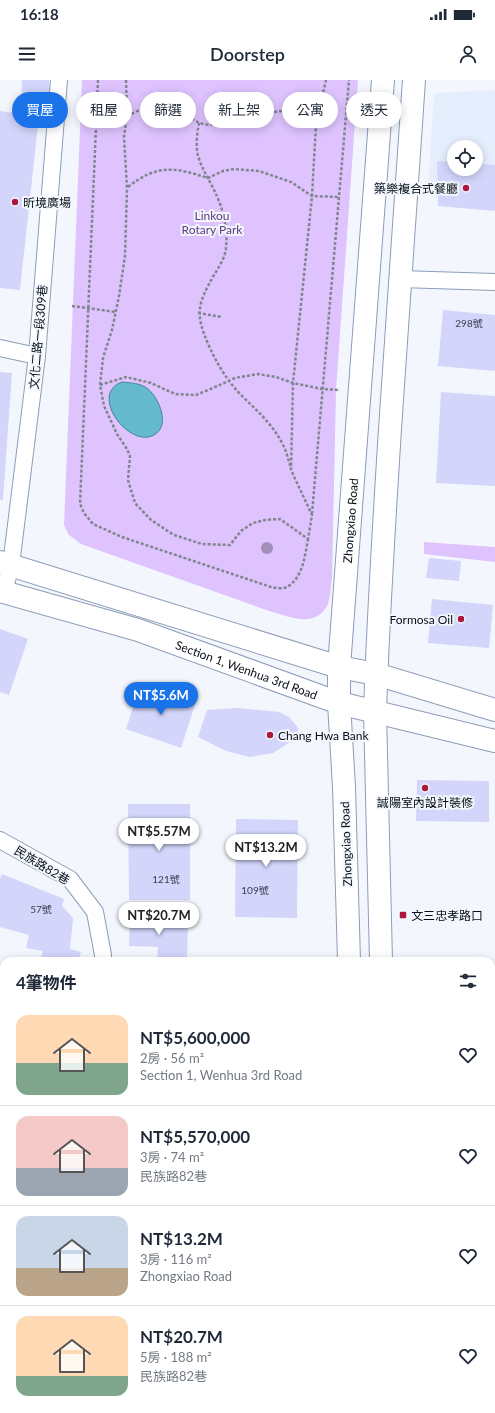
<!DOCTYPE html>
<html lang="zh-TW">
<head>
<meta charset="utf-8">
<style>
	body { margin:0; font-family:Lato,"Noto Sans TC",sans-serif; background:#f6f6f7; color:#1f2937; height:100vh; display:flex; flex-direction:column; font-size:15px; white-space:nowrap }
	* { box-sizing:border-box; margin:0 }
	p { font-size:13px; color:#747a83 }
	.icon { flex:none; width:22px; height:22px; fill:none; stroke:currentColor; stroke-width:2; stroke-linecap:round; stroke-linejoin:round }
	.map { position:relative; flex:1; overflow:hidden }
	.panel { position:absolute; left:0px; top:877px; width:495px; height:456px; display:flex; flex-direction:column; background:#fff; border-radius:12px 12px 0 0; box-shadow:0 2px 10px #0003 }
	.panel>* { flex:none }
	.banner { position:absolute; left:12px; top:12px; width:471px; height:36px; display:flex; gap:8px }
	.fabs { position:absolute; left:447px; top:60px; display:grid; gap:8px }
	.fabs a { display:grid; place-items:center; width:36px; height:36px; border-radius:50%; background:#fff; box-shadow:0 2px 10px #0003; font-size:20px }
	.price { position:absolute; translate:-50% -34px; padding:0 9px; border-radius:14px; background:#fff; color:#222; font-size:13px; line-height:26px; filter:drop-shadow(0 1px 2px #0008) }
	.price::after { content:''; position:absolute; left:50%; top:24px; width:12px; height:9px; margin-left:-6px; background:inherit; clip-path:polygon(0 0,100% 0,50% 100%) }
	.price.selected { background:#1a73e8; color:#fff }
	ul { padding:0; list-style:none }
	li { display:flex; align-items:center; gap:12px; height:100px; padding:0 16px }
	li+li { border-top:1px solid #e0e1e3 }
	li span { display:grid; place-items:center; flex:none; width:112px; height:80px; border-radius:12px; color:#555 }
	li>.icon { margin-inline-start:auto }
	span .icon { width:48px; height:48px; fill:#fffc; stroke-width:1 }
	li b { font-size:17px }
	h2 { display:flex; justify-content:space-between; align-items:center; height:48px; padding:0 16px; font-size:17px }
	.pill { padding:0 14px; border-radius:18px; background:#fff; box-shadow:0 2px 10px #0003; font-size:14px; line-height:36px }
	.pill.selected { background:#1a73e8; color:#fff }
	.status { display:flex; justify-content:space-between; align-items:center; height:28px; padding:0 20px; background:#fff; direction:ltr }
	.status svg { height:11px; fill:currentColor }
	header { display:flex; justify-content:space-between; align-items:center; height:52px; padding:0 16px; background:#fff; font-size:18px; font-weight:600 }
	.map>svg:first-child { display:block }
</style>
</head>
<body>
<div class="status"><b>16:18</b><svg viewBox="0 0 49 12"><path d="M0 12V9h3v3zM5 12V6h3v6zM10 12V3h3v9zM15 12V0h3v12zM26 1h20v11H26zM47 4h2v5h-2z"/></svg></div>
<header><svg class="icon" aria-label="menu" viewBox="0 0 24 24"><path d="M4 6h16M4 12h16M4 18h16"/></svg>Doorstep<svg class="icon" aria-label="person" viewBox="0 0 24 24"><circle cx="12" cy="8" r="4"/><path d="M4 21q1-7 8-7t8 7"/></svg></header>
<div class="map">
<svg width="495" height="1333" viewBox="0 0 495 1333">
	<rect width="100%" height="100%" fill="#f3f7fd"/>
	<path fill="#e5eefd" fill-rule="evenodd" d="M495,10v110l-67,-7 4,-73 3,-27zM454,67h22v22h-22z"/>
	<path fill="#dec3fe" d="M82,0h276l-22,310 -4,188c-1,7 -2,23 -5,28 -13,23 -39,10 -58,5l-188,-67 -12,-9 -5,-10z
		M424,462l71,5v15l-71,-8z"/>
	<path fill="#64bacc" stroke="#488796" d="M122,302c9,1 19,1 26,7 11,9 23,37 6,46 -25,14 -66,-41 -32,-53z"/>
	<path fill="#d3d5fb" d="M22,0h27v17h-9l-1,9h-18z
		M0,31l39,5 -19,174 -20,-2z
		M437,81l17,1v7h22v-5l19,1v46l-57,-5z
		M443,230l52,5v56l-57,-5z
		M0,292l12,1 -9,127h-3z
		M441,312l54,4v90l-59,-3z
		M429,478l32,3 -2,20 -33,-3z
		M432,519l61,6 -4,43 -61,-5z
		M0,549l28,10 -19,56 -9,-3z
		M141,603l55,19 -15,46 -55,-19z
		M237,628l42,4 10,5 10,12 -7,12 -19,12 -23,4 -24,-6 -28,-14 9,-27z
		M417,700l72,1v41l-73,-1z
		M128,724h62v96h-61z
		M236,739l62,1 -1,98 -62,-1z
		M2,794l62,25 -2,7 11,12 -3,31 11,3 -3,9h-38l3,-10 -17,-3 3,-13 -29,-8v-48z
		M130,833l39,1 -1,10 20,1 -1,36h-30l1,-14 -29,-1z
		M0,893l4,1v38l-4,-1z
		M0,1049l4,1v64h-4z
		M0,1195l4,1v86h-4z
		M436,1329h45v4h-45z"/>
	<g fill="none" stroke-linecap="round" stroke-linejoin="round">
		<defs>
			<path id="lane" d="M0,1313h4
				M151,1329l2,4"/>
			<path id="street" d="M400,199l95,3
				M0,268l37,8
				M4,512l7,-27 26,-209 22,-276
				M0,760l70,39 25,33 8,43v6
				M0,969h4
				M491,981h4
				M0,1159l4,1
				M491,1243l4,1"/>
			<g id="secondary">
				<path d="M0,482l339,105 37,7 119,36"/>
				<path id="s1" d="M0,511l138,39 201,73 156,38"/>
				<path id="s2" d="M349,881l-5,-174 -5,-84v-36l44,-587"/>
				<path d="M381,881l-6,-249c3,-94 9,-188 15,-283 8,-116 16,-233 24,-349"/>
				<path d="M353,1329v4"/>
				<path d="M379,1329l1,4"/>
			</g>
		</defs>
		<use href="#lane" stroke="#8b9db8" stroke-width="10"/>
		<use href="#street" stroke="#8b9db8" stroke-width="18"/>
		<use href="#secondary" stroke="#8b9db8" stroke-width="24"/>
		<path stroke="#81868e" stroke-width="2.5" stroke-dasharray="3 2" stroke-linecap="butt" d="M98,0l-18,424 4,9 9,11 29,13 149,50c5,1 12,2 16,0 16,-9 18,-32 21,-48
			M126,0l1,36 -3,21 3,51 -2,68 -6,40 -7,34 -9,28 -3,27 4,21 13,28 10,15 3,7 -2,24 7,23 16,17 23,15 28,9 28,1 11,-14 12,-8 12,-3 15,-1 28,20 4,-24 -21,-45 2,-87 19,-187 4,-71 10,-45
			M127,36l19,-9 18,-1 17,5 18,12 10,2 71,-14 22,3 14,11
			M199,43c-2,11 -4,25 0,36 4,12 11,22 16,33 8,16 13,37 11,56 -1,10 -7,19 -12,27 -17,30 -19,39 -5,71 8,18 18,34 31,48 16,16 33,30 43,51 4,7 5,15 8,23
			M128,107c30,-23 45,-20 80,-9l15,-7 11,-2 25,2 32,11 21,14 26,1
			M72,226l44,6
			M198,233l24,4
			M100,305l26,-8 25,6 24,11 21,1 17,-7 22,-10 23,-4 18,3 17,6 29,6 18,1
			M312,434l37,-434"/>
		<use href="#lane" stroke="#fff" stroke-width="8"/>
		<use href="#street" stroke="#fff" stroke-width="16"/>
		<use href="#secondary" stroke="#fff" stroke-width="22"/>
	</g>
	<circle fill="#a18fb8" cx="267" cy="468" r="6"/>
	<g fill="#ac173d" stroke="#f3f7fd" stroke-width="1.5">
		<circle cx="466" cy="108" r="4"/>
		<circle cx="15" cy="122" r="4"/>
		<circle cx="461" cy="539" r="4"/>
		<circle cx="270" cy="655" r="4"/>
		<circle cx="425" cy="708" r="4"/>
		<rect x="399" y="831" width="8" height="8" rx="2"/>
	</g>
	<g text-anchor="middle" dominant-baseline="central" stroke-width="4" stroke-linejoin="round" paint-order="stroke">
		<g font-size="10" fill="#3b4051">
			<text x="469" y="243">298號</text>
			<text x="166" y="799">121號</text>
			<text x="255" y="810">109號</text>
			<text x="41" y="829">57號</text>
		</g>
		<g font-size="12" fill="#080f18" stroke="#f3f7fd" text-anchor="start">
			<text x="458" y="108" text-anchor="end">築樂複合式餐廳</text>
			<text x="23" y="122">昕境廣場</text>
			<text x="453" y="539" text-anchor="end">Formosa Oil</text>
			<text x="278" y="655">Chang Hwa Bank</text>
			<text x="425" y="722" text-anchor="middle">誠陽室內設計裝修</text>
			<text x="411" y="835">文三忠孝路口</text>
		</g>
		<g font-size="12" fill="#5e3a80" stroke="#f3f7fd">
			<text x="212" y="135">Linkou<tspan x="212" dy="14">Rotary Park</tspan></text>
		</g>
		<g font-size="12" fill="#080f18" stroke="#f3f7fd">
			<text transform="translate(38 257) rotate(-85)">文化二路一段309巷</text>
			<text stroke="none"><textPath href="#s2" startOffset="441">Zhongxiao Road</textPath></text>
			<text stroke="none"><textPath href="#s1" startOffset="259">Section 1, Wenhua 3rd Road</textPath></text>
			<text transform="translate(346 764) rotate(-92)">Zhongxiao Road</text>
			<text transform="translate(42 785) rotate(31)">民族路82巷</text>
		</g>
	</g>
</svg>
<div class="fabs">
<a><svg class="icon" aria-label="locate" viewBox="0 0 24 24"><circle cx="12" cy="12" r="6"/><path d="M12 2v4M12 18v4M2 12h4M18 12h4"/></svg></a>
</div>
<b class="price selected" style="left:161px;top:636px">NT$5.6M</b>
<b class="price" style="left:159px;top:772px">NT$5.57M</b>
<b class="price" style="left:266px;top:788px">NT$13.2M</b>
<b class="price" style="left:159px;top:856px">NT$20.7M</b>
<div class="banner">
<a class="pill selected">買屋</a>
<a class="pill">租屋</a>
<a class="pill">篩選</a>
<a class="pill">新上架</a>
<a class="pill">公寓</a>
<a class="pill">透天</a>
</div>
<section class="panel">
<h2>4筆物件<svg class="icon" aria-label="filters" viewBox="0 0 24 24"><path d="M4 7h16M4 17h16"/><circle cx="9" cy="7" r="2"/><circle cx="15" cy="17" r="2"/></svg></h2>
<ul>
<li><span style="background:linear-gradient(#ffd9b3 60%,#7fa58c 0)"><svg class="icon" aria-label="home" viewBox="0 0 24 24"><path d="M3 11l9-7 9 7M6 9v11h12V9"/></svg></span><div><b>NT$5,600,000</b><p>2房 · 56 m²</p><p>Section 1, Wenhua 3rd Road</p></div><svg class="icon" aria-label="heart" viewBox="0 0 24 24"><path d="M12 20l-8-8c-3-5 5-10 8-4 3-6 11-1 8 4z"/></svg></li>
<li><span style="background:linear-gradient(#f6c9c9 65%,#9aa5b1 0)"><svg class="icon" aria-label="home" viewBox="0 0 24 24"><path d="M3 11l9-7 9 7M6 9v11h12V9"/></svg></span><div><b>NT$5,570,000</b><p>3房 · 74 m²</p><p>民族路82巷</p></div><svg class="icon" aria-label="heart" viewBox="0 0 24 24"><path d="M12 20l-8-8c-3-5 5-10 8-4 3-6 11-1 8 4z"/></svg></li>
<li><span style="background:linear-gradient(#c9d6e8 65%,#b9a48a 0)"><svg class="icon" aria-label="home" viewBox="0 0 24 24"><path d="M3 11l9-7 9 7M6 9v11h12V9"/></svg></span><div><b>NT$13.2M</b><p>3房 · 116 m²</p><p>Zhongxiao Road</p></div><svg class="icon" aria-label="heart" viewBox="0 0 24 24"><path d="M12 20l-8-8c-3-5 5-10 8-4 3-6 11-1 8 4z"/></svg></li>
<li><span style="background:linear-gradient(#ffd9b3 75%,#7fa58c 0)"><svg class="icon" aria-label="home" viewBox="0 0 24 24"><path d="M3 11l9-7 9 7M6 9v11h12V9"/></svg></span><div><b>NT$20.7M</b><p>5房 · 188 m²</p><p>民族路82巷</p></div><svg class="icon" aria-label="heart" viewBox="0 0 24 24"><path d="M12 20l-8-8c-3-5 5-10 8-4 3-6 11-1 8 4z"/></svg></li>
</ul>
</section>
</div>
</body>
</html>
